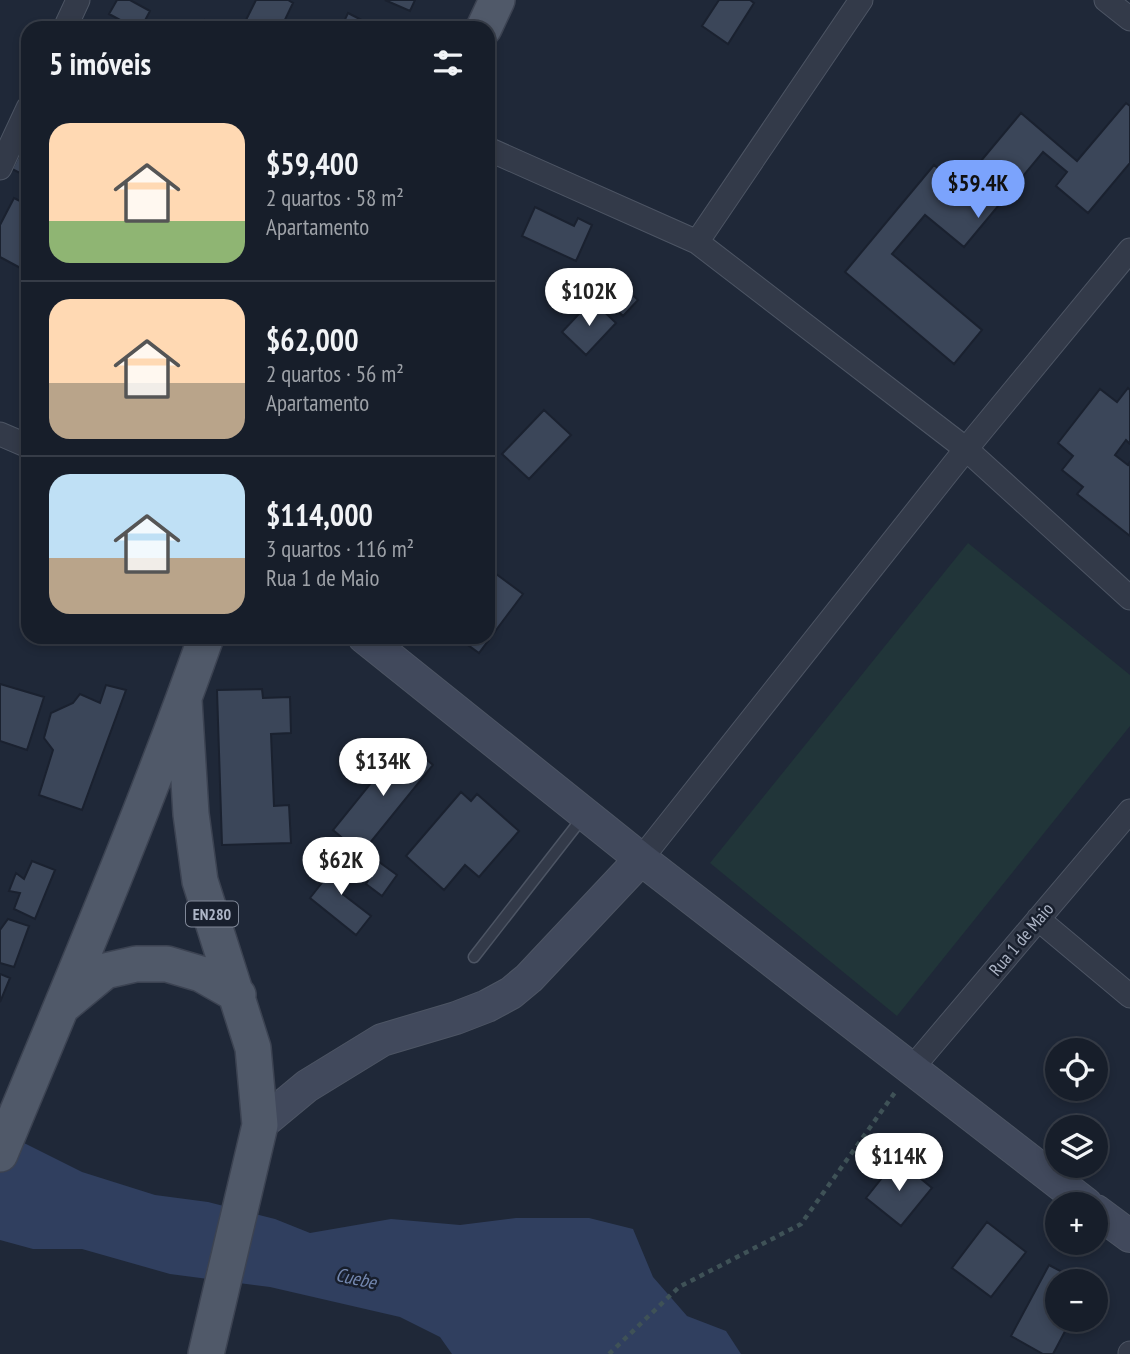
<!DOCTYPE html>
<html lang="pt">
<head>
<meta charset="utf-8">
<style>
	body { margin:0; font-family:"PT Sans Narrow",sans-serif; background:#242b36; color:#f1f3f6; height:100vh; display:flex; flex-direction:column; font-size:26px; white-space:nowrap }
	* { box-sizing:border-box; margin:0 }
	p { font-size:23px; color:#9ea2a8 }
	.icon { flex:none; width:38px; height:38px; fill:none; stroke:currentColor; stroke-width:2; stroke-linecap:round; stroke-linejoin:round }
	.map { position:relative; flex:1; overflow:hidden }
	.details { position:absolute; left:21px; top:21px; width:474px; height:623px; display:flex; flex-direction:column; background:#171e2a; border-radius:21px; box-shadow:0 4px 10px #0003,0 0 0 2px #363c47 }
	.details>* { flex:none }
	.buttons { position:absolute; left:1045px; top:1038px; display:grid; gap:14px }
	.buttons a { display:grid; place-items:center; width:63px; height:63px; border-radius:50%; background:#171e2a; box-shadow:0 4px 10px #0003,0 0 0 2px #363c47; font-size:35px }
	.price { position:absolute; translate:-50% -60px; padding:0 16px; border-radius:24px; background:#fff; color:#222; font-size:23px; line-height:46px; filter:drop-shadow(0 2px 4px #0008) }
	.price::after { content:''; position:absolute; left:50%; top:42px; width:21px; height:16px; margin-left:-10px; background:inherit; clip-path:polygon(0 0,100% 0,50% 100%) }
	.price.selected { background:#7ba3fc; color:#111 }
	ul { padding:0; list-style:none }
	li { display:flex; align-items:center; gap:21px; height:175px; padding:0 28px }
	li+li { border-top:2px solid #363c47 }
	li span { display:grid; place-items:center; flex:none; width:196px; height:140px; border-radius:21px; color:#555 }
	li>.icon { margin-inline-start:auto }
	span .icon { width:84px; height:84px; fill:#fffc; stroke-width:1 }
	li b { font-size:30px }
	h2 { display:flex; justify-content:space-between; align-items:center; height:84px; padding:0 28px; font-size:30px }
	.map>svg:first-child { display:block }
</style>
</head>
<body>
<div class="map">
<svg width="1130" height="1354" viewBox="0 0 1130 1354">
	<rect width="100%" height="100%" fill="#1f2838"/>
	<path fill="#213539" d="M968,543l162,132v51l-233,290 -187,-153z"/>
	<path fill="#303f5f" d="M0,1131l82,41 73,23 53,7 67,17 35,14 81,-14 69,6 56,-7h73l44,11 20,48 34,39 39,15 15,23h-289l-12,-17 -40,-20 -130,-30 -100,-13 -88,-25h-49l-33,-9z"/>
	<path fill="#3b4659" stroke="#1a212f" stroke-width="2" d="M117,0h13l20,11 -9,17h-6l-26,-14z
		M256,0h32l5,3 -12,25h-39z
		M385,0h30l-5,11z
		M719,0h31l4,3 -26,41 -26,-18z
		M348,13l29,15h-36z
		M205,20l17,8h-20z
		M1126,103l4,3v57l-42,50 -32,-27 11,-14 -24,-20 -79,95 -39,-32 -33,39 90,76 -28,34 -109,-92 89,-107 26,21 61,-73 56,48z
		M28,137v40l-16,-8z
		M14,198l14,7v61l-2,5 -26,-14v-32z
		M535,207l39,19 4,-8 14,7 -16,36 -54,-25z
		M621,284l17,16 -15,16 -16,-16z
		M592,300l24,23 -30,32 -24,-23z
		M1128,388l2,2v54l-4,-4 -11,15 13,10 2,-3v74l-53,-42 6,-7 -21,-17 11,-14 -15,-13 42,-54 17,13z
		M544,410l27,25 -42,44 -27,-25z
		M488,568l35,26 -44,59 -22,-16h31z
		M0,684l44,13 -17,53 -27,-9z
		M106,685l20,5 -44,120 -43,-15 14,-45 -9,-12 7,-25 22,-10 7,-9 20,9z
		M262,689l1,9 27,-1 1,36 -20,1 3,72 15,-1 2,38 -69,2 -5,-155z
		M405,741l28,24 -72,89 -28,-24z
		M461,792l10,9 6,-7 42,37 -40,46 -14,-12 -21,25 -38,-34z
		M343,856l15,12 -18,24 31,24 -15,19 -46,-37z
		M375,859l22,16 -15,21 -16,-12 3,-5 -6,-4z
		M32,861l23,9 -20,49 -21,-10 6,-16 -11,-2 7,-18 8,6z
		M8,919l21,7 -15,41 -14,-4v-33z
		M0,974l10,4 -10,24z
		M897,1159l35,29 -31,38 -35,-28z
		M987,1222l39,30 -35,45 -39,-29z
		M1049,1265l30,16h-22v39h14l-18,34h-10l-32,-18z"/>
	<g fill="none" stroke-linecap="round" stroke-linejoin="round">
		<defs>
			<path id="service" d="M474,957l109,-140"/>
			<path id="minor" d="M1106,0l24,19
				M65,28l13,-28
				M488,149l209,93 269,207 164,149
				M0,168l28,-60
				M697,242l164,-242
				M0,434l28,12
				M641,859l325,-410 164,-199
				M1038,919l92,77
				M913,1067l217,-256
				M1130,1354v-1"/>
			<path id="secondary" d="M364,637l277,222 445,345
				M260,1125l47,-39 75,-46 74,-22 31,-12 24,-13 18,-15 112,-119
				M1096,1211l34,25"/>
			<path id="primary" d="M484,28l13,-28
				M184,700l7,114 9,67 53,167 7,77 -54,229
				M65,1004l40,-33 31,-7h31l34,10 37,21
				M0,1154c71,-171 144,-342 206,-517"/>
		</defs>
		<use href="#service" stroke="#4d5564" stroke-width="13"/>
		<use href="#minor" stroke="#4d5564" stroke-width="25"/>
		<use href="#secondary" stroke="#4d5564" stroke-width="34"/>
		<use href="#primary" stroke="#3c4352" stroke-width="38"/>
		<path stroke="#3f5257" stroke-width="4.5" stroke-dasharray="5 5" stroke-linecap="butt" d="M609,1354l70,-67 122,-63 95,-133"/>
		<use href="#service" stroke="#333a49" stroke-width="10"/>
		<use href="#minor" stroke="#333a49" stroke-width="23"/>
		<use href="#secondary" stroke="#41495c" stroke-width="32"/>
		<use href="#primary" stroke="#505969" stroke-width="35"/>
	</g>
	<g text-anchor="middle" dominant-baseline="central" stroke-width="5" stroke-linejoin="round" paint-order="stroke">
		<rect fill="#181f2d" stroke="#808898" stroke-width="2" x="186" y="901.5" width="52" height="25" rx="5"/>
		<g font-size="16" font-weight="bold" fill="#adb5c6">
			<text x="212" y="914">EN280</text>
		</g>
		<g font-size="18" fill="#adb5c6" stroke="#181f2d">
			<text transform="translate(1021 939) rotate(-50)">Rua 1 de Maio</text>
		</g>
		<g font-size="19" font-style="italic" fill="#7488b0" stroke="#181f2d">
			<text transform="translate(356 1278) rotate(12)">Cuebe</text>
		</g>
	</g>
</svg>
<div class="buttons">
<a><svg class="icon" aria-label="locate" viewBox="0 0 24 24"><circle cx="12" cy="12" r="6"/><path d="M12 2v4M12 18v4M2 12h4M18 12h4"/></svg></a>
<a><svg class="icon" aria-label="layers" viewBox="0 0 24 24"><path d="M12 4l9 5-9 5-9-5zM3 14l9 5 9-5"/></svg></a>
<a>+</a>
<a>−</a>
</div>
<b class="price selected" style="left:978px;top:220px">$59.4K</b>
<b class="price" style="left:589px;top:328px">$102K</b>
<b class="price" style="left:383px;top:798px">$134K</b>
<b class="price" style="left:341px;top:897px">$62K</b>
<b class="price" style="left:899px;top:1193px">$114K</b>
<section class="details">
<h2>5 imóveis<svg class="icon" aria-label="filters" viewBox="0 0 24 24"><path d="M4 7h16M4 17h16"/><circle cx="9" cy="7" r="2"/><circle cx="15" cy="17" r="2"/></svg></h2>
<ul>
<li><span style="background:linear-gradient(#ffd9b3 70%,#8fb573 0)"><svg class="icon" aria-label="home" viewBox="0 0 24 24"><path d="M3 11l9-7 9 7M6 9v11h12V9"/></svg></span><div><b>$59,400</b><p>2 quartos · 58 m²</p><p>Apartamento</p></div></li>
<li><span style="background:linear-gradient(#ffd9b3 60%,#b9a48a 0)"><svg class="icon" aria-label="home" viewBox="0 0 24 24"><path d="M3 11l9-7 9 7M6 9v11h12V9"/></svg></span><div><b>$62,000</b><p>2 quartos · 56 m²</p><p>Apartamento</p></div></li>
<li><span style="background:linear-gradient(#bfe0f5 60%,#b9a48a 0)"><svg class="icon" aria-label="home" viewBox="0 0 24 24"><path d="M3 11l9-7 9 7M6 9v11h12V9"/></svg></span><div><b>$114,000</b><p>3 quartos · 116 m²</p><p>Rua 1 de Maio</p></div></li>
</ul>
</section>
</div>
</body>
</html>
